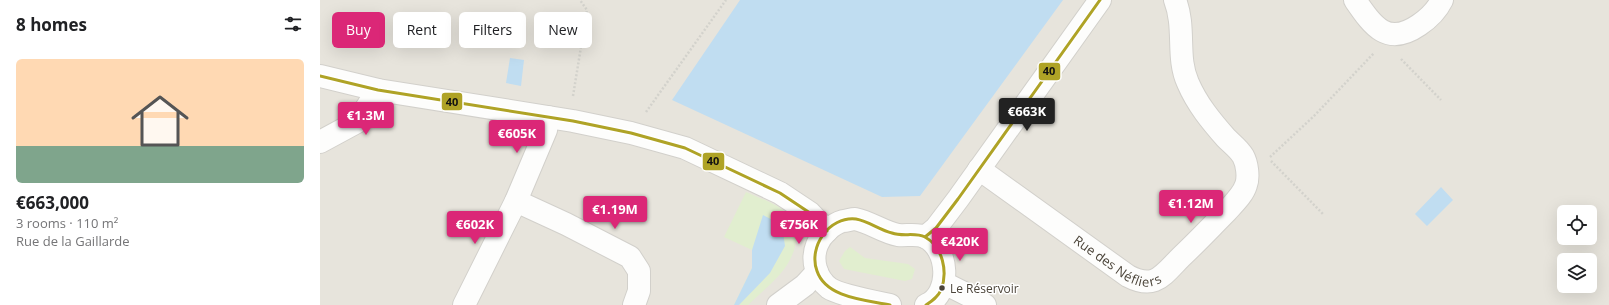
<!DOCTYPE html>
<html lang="en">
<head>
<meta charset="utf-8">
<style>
	body { margin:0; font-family:"Open Sans",sans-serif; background:#f2f2f2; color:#202124; height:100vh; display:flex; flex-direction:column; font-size:15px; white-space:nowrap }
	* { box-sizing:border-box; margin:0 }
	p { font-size:13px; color:#757577 }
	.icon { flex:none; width:22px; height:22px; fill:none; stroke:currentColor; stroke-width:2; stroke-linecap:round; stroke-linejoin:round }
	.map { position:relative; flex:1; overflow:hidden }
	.sheet { display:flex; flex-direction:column; background:#fff; width:320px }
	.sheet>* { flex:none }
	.banner { position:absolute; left:12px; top:12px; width:380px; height:36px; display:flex; gap:8px }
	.buttons { position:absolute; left:1237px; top:205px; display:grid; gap:8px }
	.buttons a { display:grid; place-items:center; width:40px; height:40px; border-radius:6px; background:#fff; box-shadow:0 4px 16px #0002; font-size:20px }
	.price { position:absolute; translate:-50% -34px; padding:0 9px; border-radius:4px; background:#db2777; color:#fff; font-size:13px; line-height:26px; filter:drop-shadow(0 1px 2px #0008) }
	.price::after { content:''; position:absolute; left:50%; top:24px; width:12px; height:9px; margin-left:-6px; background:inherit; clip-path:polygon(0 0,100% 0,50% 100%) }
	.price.current { background:#222; color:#fff }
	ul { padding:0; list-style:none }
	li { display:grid; align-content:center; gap:8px; height:212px; padding:0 16px }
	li+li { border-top:1px solid #e0e0e0 }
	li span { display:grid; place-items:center; height:124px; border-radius:6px; color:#555 }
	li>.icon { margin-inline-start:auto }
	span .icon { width:72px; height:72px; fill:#fffc; stroke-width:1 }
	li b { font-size:17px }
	h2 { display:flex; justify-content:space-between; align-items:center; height:48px; padding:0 16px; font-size:17px }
	.tag { padding:0 14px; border-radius:6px; background:#fff; box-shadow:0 4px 16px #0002; font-size:14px; line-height:36px }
	.tag.current { background:#db2777; color:#fff }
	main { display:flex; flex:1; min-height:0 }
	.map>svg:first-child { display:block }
</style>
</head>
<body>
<main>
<section class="sheet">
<h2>8 homes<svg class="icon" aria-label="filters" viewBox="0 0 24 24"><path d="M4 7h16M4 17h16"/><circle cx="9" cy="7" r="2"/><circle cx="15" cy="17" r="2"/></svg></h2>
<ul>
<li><span style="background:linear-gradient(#ffd9b3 70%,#7fa58c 0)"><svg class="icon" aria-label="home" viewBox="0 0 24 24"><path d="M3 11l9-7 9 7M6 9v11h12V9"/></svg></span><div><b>€663,000</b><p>3 rooms · 110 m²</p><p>Rue de la Gaillarde</p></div></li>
</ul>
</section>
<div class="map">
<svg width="1289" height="305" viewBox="0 0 1289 305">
	<rect width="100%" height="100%" fill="#f4f2ee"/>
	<path fill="#e7e4dc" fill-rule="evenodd" d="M0,0h1289v305h-1289zM1244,212h26v26h-26zM1244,260h26v26h-26z"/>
	<path fill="#e1eecf" d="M426,192c13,6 32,12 43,23 5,5 6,12 7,19 1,33 -28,51 -48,71h-14l18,-37v-18l-28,-13z
		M530,247l15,11 43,6 7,5 -3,10 -7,2 -61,-12 -5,-8 6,-10z"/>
	<path fill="#c0ddf1" d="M420,0h323l-143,196 -38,1 -210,-97z
		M190,58l14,2 -3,26 -15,-3z
		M1121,187l12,13 -26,26 -12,-12z
		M443,215l19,10 3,21 -15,27 -31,32h-5l18,-37v-18z"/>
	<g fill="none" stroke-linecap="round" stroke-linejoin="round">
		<defs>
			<g id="minor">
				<path d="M1035,0c18,26 32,47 64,25 9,-6 18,-15 23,-25"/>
				<path d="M0,76l58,14 195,31 58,12 54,15 95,45 30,20 17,18"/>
				<path d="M0,142l37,-20 21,-32"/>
				<path id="s1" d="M659,169l149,107c27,14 34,0 53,-19 16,-15 30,-30 45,-45 7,-8 17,-17 20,-27 3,-8 1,-22 -3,-29 -4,-7 -12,-13 -17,-18 -15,-17 -29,-34 -38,-55 -12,-26 -2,-55 -13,-83"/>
				<path d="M196,201l50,23 64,33 9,14v20l-5,14"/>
				<path d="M605,237l11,-9 22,-29 142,-199"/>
				<path d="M624,283l28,14 13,8"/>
				<path d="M144,305l52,-104 30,-71 2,-13"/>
				<path d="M458,305l27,-20 12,-13"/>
				<path d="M570,305c-14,-3 -51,-10 -61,-17 -13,-10 -18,-28 -12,-43 4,-10 15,-21 26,-24 4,0 8,-2 12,-2 15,3 28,13 43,16 8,1 19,-2 27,2 24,11 27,57 1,68"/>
			</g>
		</defs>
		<use href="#minor" stroke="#d2d0cb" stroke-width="24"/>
		<path stroke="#d3d2cc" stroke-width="2.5" stroke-dasharray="2 2" stroke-linecap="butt" d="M1081,59l40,41
			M253,96l14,-86 -7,-10
			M326,112l80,-112
			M950,157l44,-41 60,-63
			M951,161l52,53"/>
		<use href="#minor" stroke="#fdfdfc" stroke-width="22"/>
		<defs>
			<path id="bus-1" d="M0,76l58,14 195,31 58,12 54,15 95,45 30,20 17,18
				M605,237l11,-9 22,-29 142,-199
				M570,305c-24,-5 -64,-7 -73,-34 -9,-24 12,-55 39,-52 12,2 24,11 36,14 11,4 23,-1 33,4 18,10 23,35 16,53 -3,7 -9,11 -15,15"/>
		</defs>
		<use href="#bus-1" stroke="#fff" stroke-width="6"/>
		<use href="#bus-1" stroke="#afa326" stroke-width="3"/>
	</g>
	<circle fill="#4b4439" stroke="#fff" stroke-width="1.5" cx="622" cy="288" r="3.5"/>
	<g text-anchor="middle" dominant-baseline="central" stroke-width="3" stroke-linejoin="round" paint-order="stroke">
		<g font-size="12" fill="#4b4439" stroke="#fff" text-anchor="start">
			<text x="630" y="288">Le Réservoir</text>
		</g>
		<g font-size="13" fill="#4b4439" stroke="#fff">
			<text stroke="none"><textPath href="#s1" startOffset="168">Rue des Néfliers</textPath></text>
		</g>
	</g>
	<g stroke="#fff" stroke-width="1.5">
		<rect x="718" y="62" width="23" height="19" rx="4" fill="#afa326"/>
		<rect x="121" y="92" width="22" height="19" rx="4" fill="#afa326"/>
		<rect x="382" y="152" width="23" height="19" rx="4" fill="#afa326"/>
	</g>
	<g font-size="11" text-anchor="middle" font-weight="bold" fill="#111">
		<text x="729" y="75">40</text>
		<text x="132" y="106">40</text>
		<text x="393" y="165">40</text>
	</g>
</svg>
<div class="buttons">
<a><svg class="icon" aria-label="locate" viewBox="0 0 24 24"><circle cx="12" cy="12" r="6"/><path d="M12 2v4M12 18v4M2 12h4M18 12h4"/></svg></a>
<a><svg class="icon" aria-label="layers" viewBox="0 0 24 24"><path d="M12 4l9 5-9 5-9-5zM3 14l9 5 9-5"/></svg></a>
</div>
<b class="price current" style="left:707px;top:132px">€663K</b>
<b class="price" style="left:46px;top:136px">€1.3M</b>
<b class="price" style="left:197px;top:154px">€605K</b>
<b class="price" style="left:871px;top:224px">€1.12M</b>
<b class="price" style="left:295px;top:230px">€1.19M</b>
<b class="price" style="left:155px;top:245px">€602K</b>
<b class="price" style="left:479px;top:245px">€756K</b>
<b class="price" style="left:640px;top:262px">€420K</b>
<div class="banner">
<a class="tag current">Buy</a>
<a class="tag">Rent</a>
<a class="tag">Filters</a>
<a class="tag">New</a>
</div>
</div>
</main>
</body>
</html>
